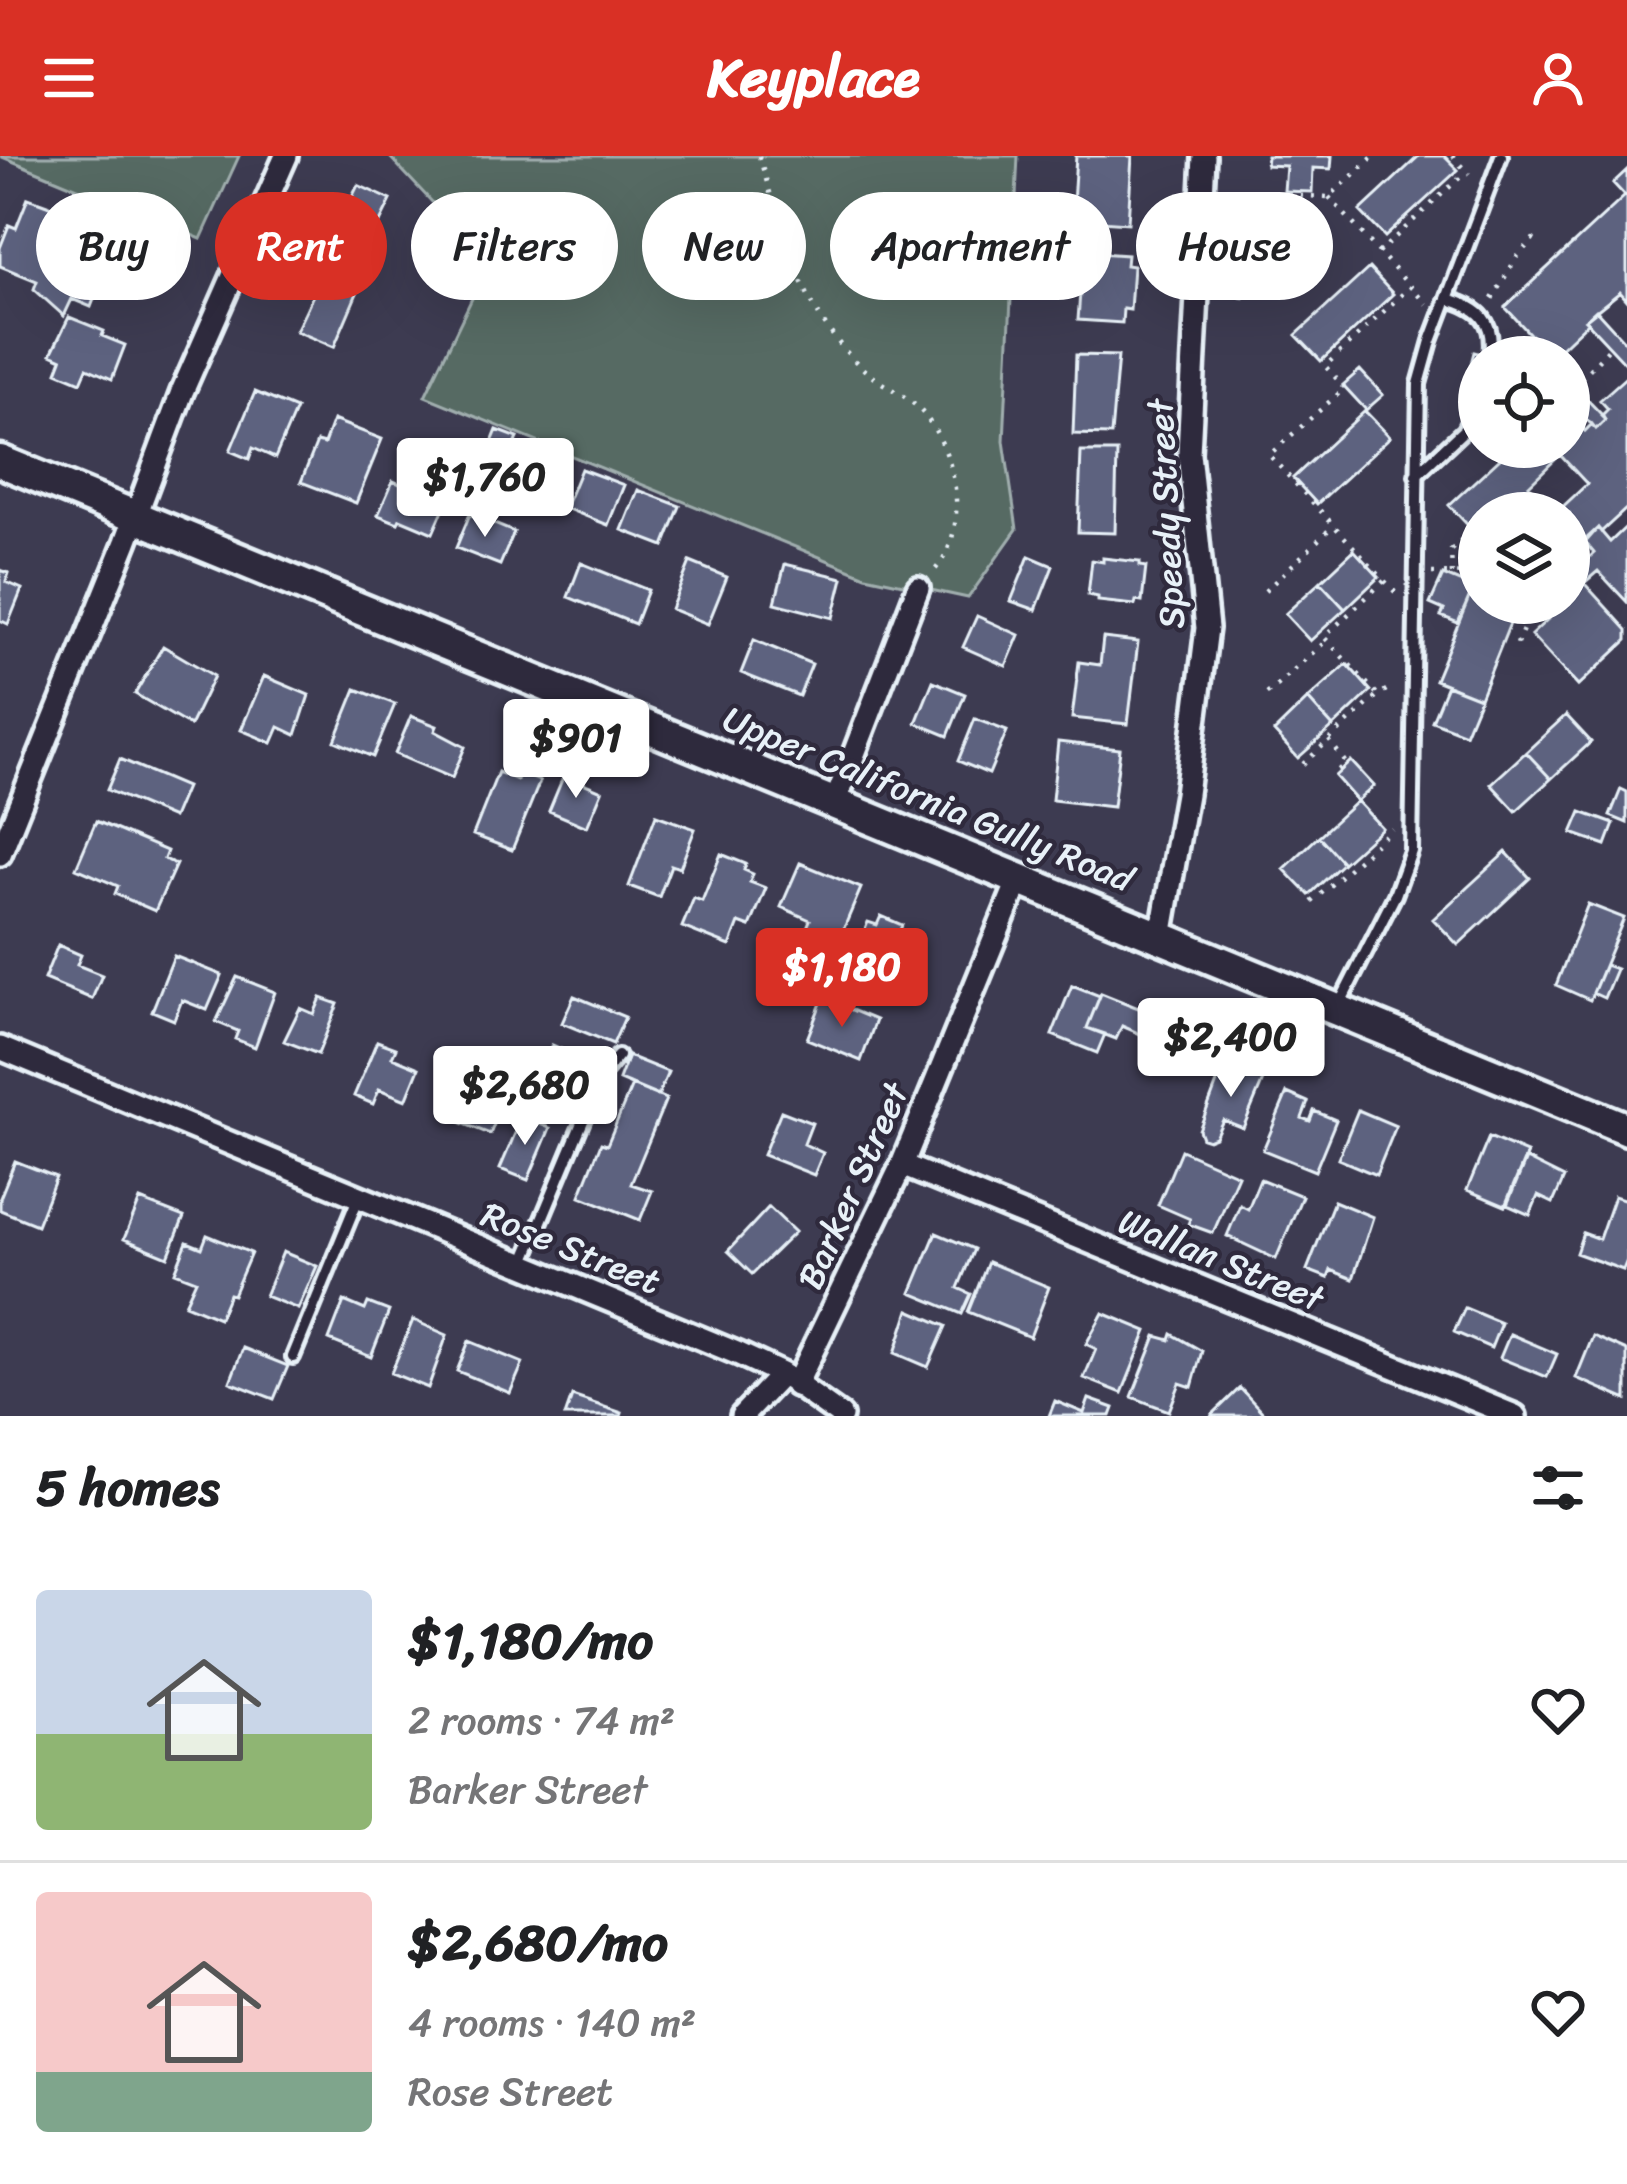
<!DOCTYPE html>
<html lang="en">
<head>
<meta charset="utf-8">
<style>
	body { margin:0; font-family:Sriracha,sans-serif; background:#f6f6f6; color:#202124; height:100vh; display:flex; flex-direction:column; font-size:45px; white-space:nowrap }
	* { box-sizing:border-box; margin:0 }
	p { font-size:39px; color:#757577 }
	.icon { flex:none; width:66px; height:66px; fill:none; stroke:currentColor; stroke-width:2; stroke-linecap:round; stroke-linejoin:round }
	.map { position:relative; height:1260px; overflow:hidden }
	.sheet { display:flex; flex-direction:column; background:#fff; flex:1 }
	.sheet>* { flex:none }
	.banner { position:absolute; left:36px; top:36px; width:1557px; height:108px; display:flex; gap:24px }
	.fabs { position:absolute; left:1458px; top:180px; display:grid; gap:24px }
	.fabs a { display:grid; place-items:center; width:132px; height:132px; border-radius:50%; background:#fff; box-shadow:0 12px 48px #0002; font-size:60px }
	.price { position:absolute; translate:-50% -102px; padding:0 27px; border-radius:12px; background:#fff; color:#222; font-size:39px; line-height:78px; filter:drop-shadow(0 3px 6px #0008) }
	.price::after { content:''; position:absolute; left:50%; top:72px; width:36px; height:27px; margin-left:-18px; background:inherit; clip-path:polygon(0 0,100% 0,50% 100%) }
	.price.on { background:#d93025; color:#fff }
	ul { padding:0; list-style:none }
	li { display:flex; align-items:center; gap:36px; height:300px; padding:0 36px }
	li+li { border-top:3px solid #e0e0e0 }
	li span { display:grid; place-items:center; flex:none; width:336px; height:240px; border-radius:12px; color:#555 }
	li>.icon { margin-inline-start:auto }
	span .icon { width:144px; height:144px; fill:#fffc; stroke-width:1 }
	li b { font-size:51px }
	h2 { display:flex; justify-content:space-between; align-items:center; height:144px; padding:0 36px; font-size:51px }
	.chip { padding:0 42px; border-radius:54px; background:#fff; box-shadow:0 12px 48px #0002; font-size:42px; line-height:108px }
	.chip.on { background:#d93025; color:#fff }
	header { display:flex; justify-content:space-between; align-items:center; height:156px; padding:0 36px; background:#d93025; color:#fff; font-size:54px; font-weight:700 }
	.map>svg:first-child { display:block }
</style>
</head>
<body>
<header><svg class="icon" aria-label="menu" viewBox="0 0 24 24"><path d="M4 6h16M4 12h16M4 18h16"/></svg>Keyplace<svg class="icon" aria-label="person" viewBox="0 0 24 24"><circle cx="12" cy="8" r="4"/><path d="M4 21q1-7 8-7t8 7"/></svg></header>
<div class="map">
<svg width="1627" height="1260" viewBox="0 0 1627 1260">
	<rect width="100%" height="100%" fill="#3d3b51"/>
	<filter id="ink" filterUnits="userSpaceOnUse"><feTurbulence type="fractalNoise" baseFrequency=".00833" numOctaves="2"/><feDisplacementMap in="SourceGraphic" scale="24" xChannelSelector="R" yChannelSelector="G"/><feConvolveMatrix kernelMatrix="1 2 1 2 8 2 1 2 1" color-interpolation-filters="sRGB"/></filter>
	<g filter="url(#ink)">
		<path fill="#576a64" stroke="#a0aeae" stroke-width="3" d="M0,0h239l-38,83z
			M389,0h629l-14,285 13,88 -49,69 -102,-22 -441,-180 64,-133z"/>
		<path fill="#5d627f" stroke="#e8f1f8" stroke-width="3" d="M1076,0h56l-4,67 -56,-4z
			M1267,0h65l-1,13 -18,-1 -1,24 -28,-1 2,-25 -20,-1z
			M1419,0h25l14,14 -73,67 -25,-26z
			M1627,14v130l-7,-8 -35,28 3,2 -37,35 -46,-50 120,-111 -12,-13z
			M358,29l33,15 -25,51 -33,-15z
			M75,34l34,14 -8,20 -34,-14z
			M28,42l92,34 -29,75 -19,-8 -8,17 -30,-27 3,-8 -37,-15v-18l9,-23 7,3z
			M1083,96l44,3 -1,10 7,1 -3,44 -7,-1 -1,14 -44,-3z
			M1369,112l24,26 -72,67 -25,-26z
			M321,122l36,15 -23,54 -38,-16z
			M1596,154l31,34v21l-42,-45z
			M69,161l35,14 -2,5 23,9 -13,34 -25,-11 -6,14 -24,-10 5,-13 -11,-5z
			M1474,196l19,5h-14v33l-14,-3z
			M1076,199l42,1 -7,79 -38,-1z
			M1360,214l23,25 -17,15 -23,-25z
			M1627,220v132l-26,24 -3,-4 -29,33v-48h-13l31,-29 -27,-29 -31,30 26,28h-76l-2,22 -28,-30 63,-58h57v-33l16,17 7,-7 4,5 9,-9 -4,-4 7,-7 -8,-9z
			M1569,230l6,1 27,28 3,5 -9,9 -27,-27z
			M255,236l41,17 -21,49 -22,-10 -4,11 -19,-8z
			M1365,255l25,26 -73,67 -24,-26z
			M333,264l49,19 -26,64 -55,-21 16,-40 7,2z
			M497,274l21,8 -5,11 26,10 -12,29 -46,-18z
			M1081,296h36l-2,81 -37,-1z
			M581,313l43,16 -16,40 -43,-17z
			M393,325l53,22 -13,30 -33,-14 -2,4 -20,-8z
			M638,334l42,16 -16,40 -42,-16z
			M470,358l44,18 -14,33 -44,-17z
			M1627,370v76l-29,-31 -14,12 43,47v10l-49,46 -47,-51 17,-16 -12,-14 33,-2v-27l25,-23 -10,-12 14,-13 12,14z
			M1354,394l25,27 -34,32 -25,-27z
			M1029,400l24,10 -17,44 -25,-9z
			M1103,402l37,4v4l6,1 -4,35 -6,-1 -1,4 -37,-4v-4l-10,-2 4,-35 11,2z
			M690,406l37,15 -19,47 -37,-15z
			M581,407l67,27 -13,34 -67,-27z
			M785,408l58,14 -10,40 -58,-15z
			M0,414l9,3 -3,9 16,7 -14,35 -8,-4z
			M1443,419l36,15v6l-8,-3 -13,30 -17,-7 3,-6 -14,-6z
			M1320,426l25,27 -35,32 -25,-27z
			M1471,437l8,3v7h17l19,8 -35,87 -45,-18z
			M977,460l42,19 -13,31 -43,-19z
			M1103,482l35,4 -10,82 -56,-6 7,-56 21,3z
			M754,484l58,24 -13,32 -58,-23z
			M163,490l51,30 -24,50 -55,-32z
			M1347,508l24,27 -38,36 -25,-28z
			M264,520l45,19 -13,40 -17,-8 -7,16 -31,-13z
			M933,525l32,13 -17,42 -32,-13z
			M1447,529l33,13 -15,36 -33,-13z
			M356,533l39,15 -22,53 -38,-16z
			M1308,543l25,28 -35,31 -24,-26z
			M1566,559l25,27 -40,37 -25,-27z
			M411,560l26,10 -2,5 30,16 -13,31 -57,-24z
			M975,563l32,12 -18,43 -31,-13z
			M1058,586l62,7 -7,58 -61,-7z
			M1526,596l25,27 -35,32 -25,-27z
			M120,603l66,28 -13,31 -66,-28z
			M1351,605l23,25 -17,15 -22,-25z
			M498,616l19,8 2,-7 21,8 -28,69 -39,-15z
			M564,619l38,16 -15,36 -38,-16z
			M1621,633l6,3v31l-17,-7z
			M1357,645l25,27 -39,35 -24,-27z
			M1581,656l33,12 -8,21 -34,-12z
			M656,659l39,14 -15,39 -9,-3 -12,32 -30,-11z
			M96,665l71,30 -3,8 12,5 -21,47 -40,-17 3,-8 -42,-18z
			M1319,680l24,27 -34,32 -25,-26z
			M1506,696l24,26 -72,67 -25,-26z
			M721,698l25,10 -2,6 9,4 -3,8 16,6 -16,39 -11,-4 -9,23 -48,-19 12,-29 8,3z
			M800,707l61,25 -34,80 -31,-13 14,-35 -29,-13z
			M1588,748l36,14 -34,82 -34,-15z
			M881,760l21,9 -5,13 19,8 -13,33 -49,-22 14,-35 9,3z
			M58,789l23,10 -4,10 25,10 -10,24 -48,-20z
			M174,800l48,19 -15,35 -25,-10 -8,20 -22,-9z
			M1605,809l11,4 -12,29 -11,-5z
			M237,821l38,15 -20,55 -20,-8 3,-8 -22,-9z
			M1072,829l28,11 -13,32 18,6 -8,19 -45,-18z
			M1101,837l60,24 -9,22 -30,-13 -6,13 -29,-11z
			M574,840l51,21 -12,27 -51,-21z
			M321,842l17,6 -20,50 -34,-13 16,-33 14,6z
			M823,842l53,22 -15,41 -54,-22z
			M377,885l19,7 -4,9 27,11 -13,32 -27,-11 -6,15 -19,-8z
			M552,889l28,12 -22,51 -28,-11z
			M628,900l40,16 -10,24 -39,-16z
			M1225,906l39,16 -21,50 -20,-8 -8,17 -7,3 -6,-2 -3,-8z
			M457,928l46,19 -13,31 -46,-18z
			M632,929l34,14 -35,85 21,7 -12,29 -60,-24 21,-53 6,2z
			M1287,937l21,9 -6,16 8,3 4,-10 22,9 -21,51 -52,-21z
			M1358,954l38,16 -20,49 -38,-16z
			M781,955l31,12 -8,21 19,9 -9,22 -51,-20z
			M522,961l28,11 -22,52 -28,-11z
			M1489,981l38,16 -22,53 -38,-16z
			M1181,994l57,25 -25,58 -25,-9 2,-5 -32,-14z
			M1526,1003l38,19 -11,25 -15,-7 -8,19 -23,-10z
			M15,1005l41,16 -19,48 -37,-15v-12z
			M1260,1023l42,17 -26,63 -49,-23 13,-31 8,4z
			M1614,1040l13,4v60l-4,10 -47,-17 7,-20 16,6z
			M140,1044l44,17 -16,40 -44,-18z
			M1334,1045l39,16 -20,62 -22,-9 -3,8 -21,-8z
			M769,1051l26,25 -43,42 -24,-23z
			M936,1077l38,16 -16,39 13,6 -9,20 -51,-21z
			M207,1079l44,18 -18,42 -4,-1 -10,24 -34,-14 11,-24 -21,-8 12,-30 15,6z
			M283,1096l34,14 -19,43 -33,-13z
			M988,1106l61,25 -19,50 -62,-25z
			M344,1145l21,9 3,-7 21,8 -18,46 -42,-17z
			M1465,1152l36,15 -10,25 -37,-16z
			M909,1154l37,16 -18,41 -33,-14z
			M1103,1157l44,18 -25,62 -38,-15 12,-29 -10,-5z
			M413,1164l34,15 -19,53 -37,-15z
			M1172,1178l30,17 -10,36 -12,-4 -11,28 -37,-14 24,-61 14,4z
			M1510,1178l47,20 -10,23 -47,-19z
			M1593,1180l34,15v49l-51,-22z
			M469,1185l54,22 -13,30 -53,-22z
			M243,1192l45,18 -14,33 -44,-17z
			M1240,1232l26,28h-54v-1z
			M572,1240l50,17 -1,3h-56z
			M1089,1243l25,9 -3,8h-62l6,-15 29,12z"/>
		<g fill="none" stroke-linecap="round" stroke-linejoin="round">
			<defs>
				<path id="lane" d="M1448,143c32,9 47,22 42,57
					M1416,319l48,-45 15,-32
					M1338,851l57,-112 16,-44 8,-467 12,-43 70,-185
					M523,1108l79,-189 16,-19
					M293,1201l66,-161"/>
				<path id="street" d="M835,647l83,-215
					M0,698l126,-312 56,-150 104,-236
					M1161,781l25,-143 21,-166 -18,-175 15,-297
					M0,892l739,306 43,20 59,42
					M902,1009l613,251
					M796,1229l106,-220 117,-286
					M742,1260l40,-42"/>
				<path id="secondary" d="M0,305l1627,668"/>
			</defs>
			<use href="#lane" stroke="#e8f1f8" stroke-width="20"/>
			<use href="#street" stroke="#e8f1f8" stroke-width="30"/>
			<use href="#secondary" stroke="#e8f1f8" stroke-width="39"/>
			<path stroke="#e8f1f8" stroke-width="4.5" stroke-dasharray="3 9" stroke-linecap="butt" d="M759,0c16,52 30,107 57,154 14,24 32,46 53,64 16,13 38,21 52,37 36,40 51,118 13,160
				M1452,0l17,18
				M1228,37l101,4 45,-41
				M1329,41l97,107
				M1378,97l88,-81
				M1242,143l8,-106
				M1492,143l25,-42 16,-18 6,4
				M1510,185l6,1 12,-11
				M1573,231l37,-40
				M1432,417l47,1
				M1452,418l-1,-24 21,-20
				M1384,425l-60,56 54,58 15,-9
				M1265,435l68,-65
				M1395,436l-126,-137 76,-67 -20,-22 85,-79
				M1517,488l15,-37 -3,-4
				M1267,538l60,-54
				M1329,584l17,23 -12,11
				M1303,608l75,-69
				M1312,746l80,-73"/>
			<use href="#lane" stroke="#2f2a3d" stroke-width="10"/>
			<use href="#street" stroke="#2f2a3d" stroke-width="21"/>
			<use href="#secondary" stroke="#2f2a3d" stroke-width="30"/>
		</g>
	</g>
	<g text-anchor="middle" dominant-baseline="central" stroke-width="9" stroke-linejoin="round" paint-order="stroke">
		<g font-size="36" fill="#e8f1f8" stroke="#2f2a3d">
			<text transform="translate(1166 358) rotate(-93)">Speedy Street</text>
			<text transform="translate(928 643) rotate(22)">Upper California Gully Road</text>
			<text transform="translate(853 1030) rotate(-66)">Barker Street</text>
			<text transform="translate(571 1092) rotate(22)">Rose Street</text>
			<text transform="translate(1221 1104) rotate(22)">Wallan Street</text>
		</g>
	</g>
</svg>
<div class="fabs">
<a><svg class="icon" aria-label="locate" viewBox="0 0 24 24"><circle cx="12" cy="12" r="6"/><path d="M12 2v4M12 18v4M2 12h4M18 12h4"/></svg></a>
<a><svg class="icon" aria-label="layers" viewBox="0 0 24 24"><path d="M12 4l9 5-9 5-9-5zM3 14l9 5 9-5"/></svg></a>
</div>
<b class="price" style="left:485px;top:384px">$1,760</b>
<b class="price" style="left:576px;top:645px">$901</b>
<b class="price on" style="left:842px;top:874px">$1,180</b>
<b class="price" style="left:1231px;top:944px">$2,400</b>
<b class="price" style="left:525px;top:992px">$2,680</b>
<div class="banner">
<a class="chip">Buy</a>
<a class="chip on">Rent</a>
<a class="chip">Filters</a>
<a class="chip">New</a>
<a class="chip">Apartment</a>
<a class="chip">House</a>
</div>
</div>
<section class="sheet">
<h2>5 homes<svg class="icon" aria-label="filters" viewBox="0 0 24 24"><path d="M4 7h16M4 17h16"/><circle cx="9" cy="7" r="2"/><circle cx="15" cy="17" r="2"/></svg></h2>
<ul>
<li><span style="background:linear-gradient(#c9d6e8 60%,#8fb573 0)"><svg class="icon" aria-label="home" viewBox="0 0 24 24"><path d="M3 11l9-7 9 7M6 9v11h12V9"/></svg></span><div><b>$1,180/mo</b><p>2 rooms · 74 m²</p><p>Barker Street</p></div><svg class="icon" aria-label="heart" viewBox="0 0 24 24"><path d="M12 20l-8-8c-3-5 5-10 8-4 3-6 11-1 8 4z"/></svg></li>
<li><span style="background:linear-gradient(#f6c9c9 75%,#7fa58c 0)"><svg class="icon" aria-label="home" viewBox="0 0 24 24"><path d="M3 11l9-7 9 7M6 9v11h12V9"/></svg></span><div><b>$2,680/mo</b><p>4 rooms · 140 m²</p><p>Rose Street</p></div><svg class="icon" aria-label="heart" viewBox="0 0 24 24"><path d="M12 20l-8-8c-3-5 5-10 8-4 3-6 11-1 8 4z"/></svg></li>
</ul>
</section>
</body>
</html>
